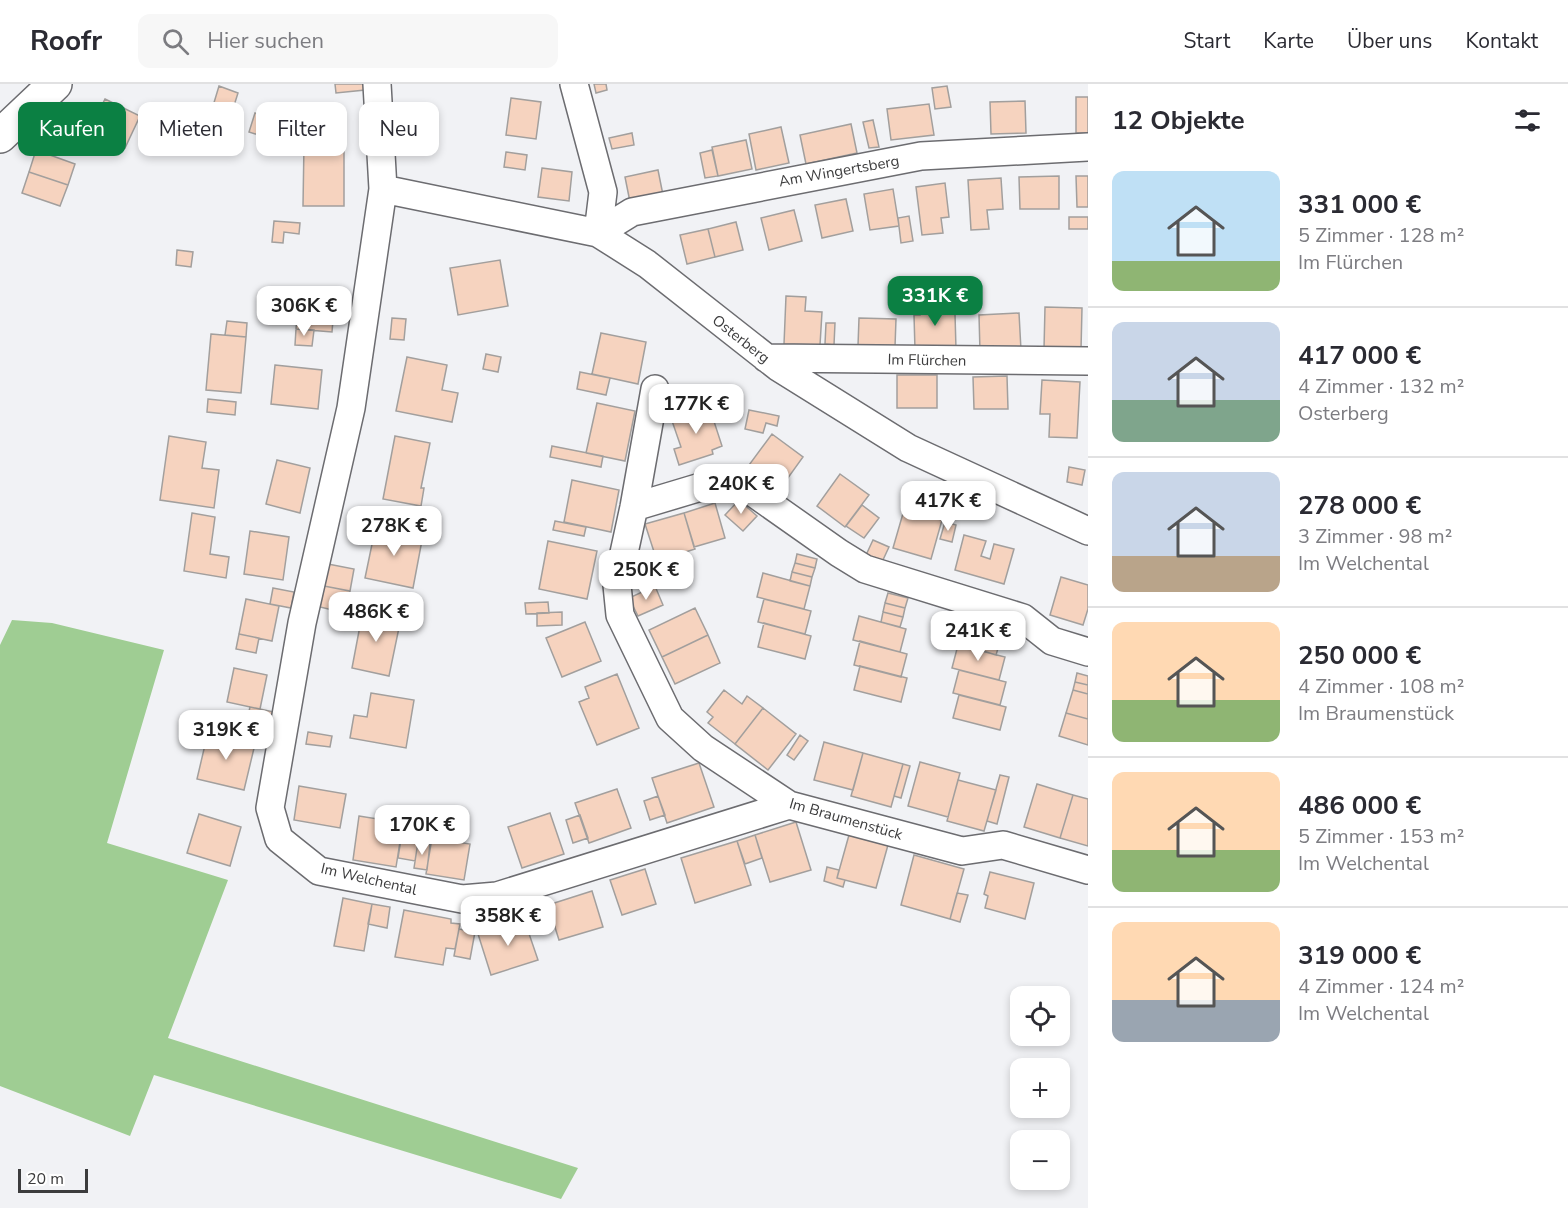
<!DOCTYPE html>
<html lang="de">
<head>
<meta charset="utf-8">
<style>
	body { margin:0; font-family:"Nunito Sans",sans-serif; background:#f7f7f7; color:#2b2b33; height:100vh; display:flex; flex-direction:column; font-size:22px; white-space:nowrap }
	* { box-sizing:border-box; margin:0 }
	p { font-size:20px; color:#7c7c81 }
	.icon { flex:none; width:33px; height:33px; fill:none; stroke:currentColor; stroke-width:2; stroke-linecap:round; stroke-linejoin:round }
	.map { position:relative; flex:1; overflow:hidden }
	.details { display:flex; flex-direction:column; background:#fff; width:480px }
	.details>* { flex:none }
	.guide { position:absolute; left:18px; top:18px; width:570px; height:54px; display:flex; gap:12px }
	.controls { position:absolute; left:1010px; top:902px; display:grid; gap:12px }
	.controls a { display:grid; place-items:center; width:60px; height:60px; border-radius:12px; background:#fff; box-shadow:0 3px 9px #0003; font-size:30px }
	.scale { position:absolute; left:18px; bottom:15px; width:70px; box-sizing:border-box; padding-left:6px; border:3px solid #3c3c3d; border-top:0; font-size:16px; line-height:21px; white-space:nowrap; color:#3c3c3d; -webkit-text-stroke:4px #fff; paint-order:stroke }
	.price { position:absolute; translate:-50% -51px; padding:0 14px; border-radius:12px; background:#fff; color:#222; font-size:20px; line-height:39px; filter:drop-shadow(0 2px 3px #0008) }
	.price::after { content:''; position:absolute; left:50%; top:36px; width:18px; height:14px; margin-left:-9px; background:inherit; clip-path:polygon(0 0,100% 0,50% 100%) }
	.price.current { background:#0b8043; color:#fff }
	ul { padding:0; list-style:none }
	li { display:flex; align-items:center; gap:18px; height:150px; padding:0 24px }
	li+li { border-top:2px solid #e1e1e2 }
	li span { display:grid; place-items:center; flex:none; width:168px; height:120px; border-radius:12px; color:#555 }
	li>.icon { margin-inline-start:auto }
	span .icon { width:72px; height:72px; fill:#fffc; stroke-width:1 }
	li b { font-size:26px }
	h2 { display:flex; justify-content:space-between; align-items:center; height:72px; padding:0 24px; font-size:26px }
	.chip { padding:0 21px; border-radius:12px; background:#fff; box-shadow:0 3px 9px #0003; font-size:21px; line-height:54px }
	.chip.current { background:#0b8043; color:#fff }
	header { display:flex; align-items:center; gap:36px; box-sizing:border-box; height:84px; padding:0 30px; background:#fff; border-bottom:2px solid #e1e1e2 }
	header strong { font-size:28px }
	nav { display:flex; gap:33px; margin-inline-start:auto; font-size:21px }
	.search { width:420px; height:54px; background:#f7f7f7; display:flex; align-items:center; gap:15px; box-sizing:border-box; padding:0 21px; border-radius:12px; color:#7c7c81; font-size:22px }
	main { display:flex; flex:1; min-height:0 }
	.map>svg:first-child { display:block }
</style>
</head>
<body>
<header>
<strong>Roofr</strong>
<div class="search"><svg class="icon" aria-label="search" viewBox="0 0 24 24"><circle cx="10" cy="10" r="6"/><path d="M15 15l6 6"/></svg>Hier suchen</div>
<nav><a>Start</a><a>Karte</a><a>Über uns</a><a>Kontakt</a></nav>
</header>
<main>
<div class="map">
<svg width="1088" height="1124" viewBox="0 0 1088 1124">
	<rect width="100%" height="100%" fill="#f1f2f5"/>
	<path fill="#9fcd93" d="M12,536l40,3 112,27 -57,193 121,37 -60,158 410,130 -17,31 -407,-124 -24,61 -130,-50v-441z"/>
	<path fill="#f6d3bf" stroke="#a29f9d" stroke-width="1.5" d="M335,0h30v6l-29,3z
		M594,0h12l1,6 -11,3z
		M219,2l19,7 -6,19 -19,-6z
		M947,2l4,21 -16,2 -3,-21z
		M1076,13h12v36h-12z
		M511,14l30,4 -5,37 -30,-4z
		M105,15l35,17 -15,32 -36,-16z
		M1025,17l1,32 -35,1 -1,-32z
		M929,20l5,31 -43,5 -4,-31z
		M255,29l16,5 -6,19 -16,-5z
		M873,36l6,27 -10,1 -6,-26z
		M851,40l6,29 -51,11 -6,-29z
		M781,43l8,36 -33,7 -7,-36z
		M632,49l2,12 -22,4 -3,-11z
		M746,56l6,29 -34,7 -6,-29z
		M304,60h40v62h-41z
		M36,66l39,14 -7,21 -39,-13z
		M712,66l6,26 -13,2 -5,-25z
		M506,68l21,3 -2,15 -21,-3z
		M542,84l30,4 -3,29 -31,-4z
		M658,86l5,25 -33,7 -5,-25z
		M29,88l39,13 -8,21 -38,-13z
		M1059,92v33h-39l-1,-32z
		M1076,92h12v31h-11z
		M1001,94l2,31 -16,1 2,19 -18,1 -3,-50z
		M945,99l4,34 -8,1 2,15 -21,2 -6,-48z
		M893,105l6,37 -29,4 -6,-36z
		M846,115l7,32 -31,7 -7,-33z
		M794,126l8,31 -33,9 -8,-32z
		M909,132l4,25 -12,2 -3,-25z
		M1069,133h19v12h-19z
		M274,137l26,2 -1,11 -15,-2 -1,11 -11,-1z
		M736,138l7,28 -28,7 -7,-28z
		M708,145l7,28 -28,7 -7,-29z
		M177,166l16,2 -2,15 -15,-2z
		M500,176l8,46 -50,9 -8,-47z
		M299,209l36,3 -3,36 -36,-3z
		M786,212l20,1 -1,14 17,1 -2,33 -36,-1z
		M951,217v13h4l1,35 -41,1 -1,-35h6v-13z
		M1045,223l37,1 -1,42 -37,-1z
		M1019,229l2,37 -41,2 -1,-37z
		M392,234l14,1 -2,21 -14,-1z
		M859,234l37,1 -1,28 -37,-1z
		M227,237l20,2 -1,14 -21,-2z
		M826,239h9l-1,22 -9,-1z
		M296,245l18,1 -2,16 -17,-1z
		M601,249l45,9 -8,42 -46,-10z
		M211,250l35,3 -5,56 -35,-3z
		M486,270l15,3 -3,15 -15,-3z
		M407,273l40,8 -5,25 16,3 -6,29 -56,-11z
		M275,281l47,5 -4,39 -47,-5z
		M580,288l30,6 -4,17 -29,-6z
		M897,291h40v33h-40z
		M1007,292l1,33h-34l-1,-32z
		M1042,296l38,2 -3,56 -28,-1 1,-23h-10z
		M208,315l28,3 -1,13 -28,-3z
		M597,319l38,8 -10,50 -39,-8z
		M709,322l13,40 -10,4 1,4 -34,11 -5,-16 7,-2 -10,-29z
		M749,326l30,6 -2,10 -11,-3 -3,10 -18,-4z
		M772,350l31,23 -23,32 -31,-24z
		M169,352l37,6 -4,26 17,2 -5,38 -54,-8z
		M395,352l35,7 -9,45h3l-3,18 -38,-7z
		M552,362l51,10 -2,11 -51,-10z
		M277,376l33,8 -10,45 -34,-9z
		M1069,383l16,3 -3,15 -15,-3z
		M840,390l29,21 -24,32 -28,-21z
		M572,396l47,10 -8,42 -47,-10z
		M739,416l18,16 -14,15 -18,-16z
		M715,419l10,35 -31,9 -10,-34z
		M862,421l17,13 -15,20 -18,-12z
		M904,426l38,10 -11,39 -38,-11z
		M192,429l23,4 -5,37 19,3 -3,21 -42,-7z
		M684,429l11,36 -38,12 -12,-37z
		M555,437l31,6 -2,9 -31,-6z
		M945,438l11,3 -4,17 -12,-3z
		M376,441l47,10 -10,53 -48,-10z
		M250,447l39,6 -6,43 -39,-6z
		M964,451l22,6 -5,15 9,3 4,-15 20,5 -10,35 -49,-14z
		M873,456l16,7 -7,15 -16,-7z
		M548,457l49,10 -10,48 -48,-10z
		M797,470l20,5 -2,9 -20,-5z
		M795,479l20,5 -3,9 -20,-5z
		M328,480l26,5 -4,22 -26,-5z
		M792,488l20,5 -2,9 -20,-5z
		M763,489l47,13 -6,23 -47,-12z
		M1061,493l27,8v24l-5,16 -33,-10z
		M324,502l26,5 -5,22 -25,-6z
		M655,502l8,19 -25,11 -9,-18z
		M273,504l21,4 -3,16 -21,-4z
		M888,509l20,5 -3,10 -20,-5z
		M246,515l33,7 -7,35 -33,-7z
		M764,515l47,12 -6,23 -47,-12z
		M548,518l1,11 -23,1 -1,-11z
		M885,519l20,5 -2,9 -20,-5z
		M695,524l13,27 -46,22 -13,-27z
		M363,526l38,8 -12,58 -37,-8z
		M562,528v13l-25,1v-13z
		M883,528l20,5 -3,10 -19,-5z
		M859,532l47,13 -6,23 -47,-12z
		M585,538l16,39 -39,16 -16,-39z
		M988,538l16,4 -3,9 -16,-4z
		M764,539l47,13 -6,23 -47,-12z
		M985,547l16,4 -2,10 -16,-4z
		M239,550l20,4 -3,15 -20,-4z
		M708,551l12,28 -45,21 -13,-27z
		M860,557l47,13 -6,23 -47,-12z
		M983,557l16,4 -3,10 -16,-5z
		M958,561l47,12 -6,23 -47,-12z
		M860,582l47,12 -6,24 -47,-12z
		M234,584l33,7 -7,34 -33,-7z
		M959,586l47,12 -6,23 -47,-12z
		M1077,589l11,3v9l-13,-3z
		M617,590l22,54 -42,17 -18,-43 10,-4 -4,-11z
		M1075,598l13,3v9l-15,-4z
		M724,606l18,14 5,-8 16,12 -28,36 -27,-21 5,-6 -6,-5z
		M1073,606l15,4v25l-22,-6z
		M371,609l43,7 -8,48 -56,-10 4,-23 13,2z
		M959,611l47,12 -6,23 -47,-12z
		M250,623l24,5 -4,18 -24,-5z
		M763,624l33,26 -28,36 -33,-26z
		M1066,629l22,6v26l-29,-9z
		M208,648l47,12 -11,46 -47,-11z
		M308,648l24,4 -2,11 -24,-3z
		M800,651l8,6 -14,19 -7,-5z
		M824,658l39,11 -10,37 -39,-10z
		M863,669l40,11 -12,43 -40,-11z
		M920,678l40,11 -12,44 -40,-11z
		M699,679l15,44 -47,16 -15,-45z
		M903,680l7,2 -9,32 -7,-2z
		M1000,691l9,2 -12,47 -10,-3z
		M958,696l38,10 -12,41 -37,-10z
		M1037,700l36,11 -13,43 -36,-11z
		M299,702l47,8 -6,34 -46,-8z
		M617,705l14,39 -42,15 -14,-40z
		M1073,711l15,4v47l-28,-8z
		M658,712l7,19 -15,5 -6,-19z
		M550,729l14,41 -42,14 -14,-41z
		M199,730l42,13 -11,39 -43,-13z
		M405,730l17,3 -7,44 -17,-3z
		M580,731l8,23 -15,5 -7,-23z
		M359,732l44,7 -7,44 -43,-7z
		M796,738l15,48 -41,12 -15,-47z
		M755,751l7,23 -17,6 -8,-23z
		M849,751l39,10 -12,43 -39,-10z
		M432,754l38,6 -6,36 -38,-6z
		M737,757l14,44 -56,18 -14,-45z
		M418,758l12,2 -3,26 -13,-2z
		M914,771l50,14 -14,50 -49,-14z
		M827,783l12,3 -2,8 8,2 -2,7 -19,-6z
		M645,785l11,35 -34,11 -12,-35z
		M990,788l44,11 -9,36 -40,-11 3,-12 -4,-2z
		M592,807l11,36 -44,13 -11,-35z
		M957,809l11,2 -8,27 -10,-3z
		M545,812l6,19 -15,5 -6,-20z
		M343,814l29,6 -8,47 -30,-5z
		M372,820l18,3 -3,21 -19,-4z
		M404,826l47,9v4l9,1 -5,25 -9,-1 -3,17 -48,-8z
		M524,835l14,41 -47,15 -13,-41z
		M459,845l16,3 -5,27 -16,-3z"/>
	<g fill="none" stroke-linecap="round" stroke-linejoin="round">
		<defs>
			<path id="minor" d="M377,0l6,105 -32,219 -49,215 -32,185 9,31 40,32 143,28 35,-3 292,-91
				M574,0l29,108 -5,41
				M383,105l215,44 49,31 131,103 130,81 180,83
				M598,149l34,-21 289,-56 167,-9
				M766,274l322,3
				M655,305l-21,118 -17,78 3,30 50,103 33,30 86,57 173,46 41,-6 85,25
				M634,423l90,-27 17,4 98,69 26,16 158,49 29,23 36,11"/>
			<path id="secondary" d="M0,52l55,-52"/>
		</defs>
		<use href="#minor" stroke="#6c6c70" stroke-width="30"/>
		<use href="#secondary" stroke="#6c6c70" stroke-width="36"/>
		<use href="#minor" stroke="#fff" stroke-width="27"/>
		<use href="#secondary" stroke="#fff" stroke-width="33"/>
	</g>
	<g text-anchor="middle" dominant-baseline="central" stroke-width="5" stroke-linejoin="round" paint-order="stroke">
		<g font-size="15" fill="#3c3c3d" stroke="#fff">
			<text transform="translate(839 87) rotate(-10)">Am Wingertsberg</text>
			<text transform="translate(741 255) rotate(38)">Osterberg</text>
			<text transform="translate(927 276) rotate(1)">Im Flürchen</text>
			<text transform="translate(846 735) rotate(16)">Im Braumenstück</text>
			<text transform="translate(369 795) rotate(13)">Im Welchental</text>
		</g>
	</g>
</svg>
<div class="controls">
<a><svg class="icon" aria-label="locate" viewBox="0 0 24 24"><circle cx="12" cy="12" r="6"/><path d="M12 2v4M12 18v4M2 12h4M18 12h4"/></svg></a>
<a>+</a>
<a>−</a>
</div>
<div class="scale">20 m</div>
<b class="price current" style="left:935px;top:243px">331K €</b>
<b class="price" style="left:304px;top:253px">306K €</b>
<b class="price" style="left:696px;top:351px">177K €</b>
<b class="price" style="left:741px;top:431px">240K €</b>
<b class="price" style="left:948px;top:448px">417K €</b>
<b class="price" style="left:394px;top:473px">278K €</b>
<b class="price" style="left:646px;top:517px">250K €</b>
<b class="price" style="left:376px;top:559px">486K €</b>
<b class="price" style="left:978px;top:578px">241K €</b>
<b class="price" style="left:226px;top:677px">319K €</b>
<b class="price" style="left:422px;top:772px">170K €</b>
<b class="price" style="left:508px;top:863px">358K €</b>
<div class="guide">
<a class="chip current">Kaufen</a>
<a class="chip">Mieten</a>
<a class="chip">Filter</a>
<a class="chip">Neu</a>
</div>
</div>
<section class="details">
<h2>12 Objekte<svg class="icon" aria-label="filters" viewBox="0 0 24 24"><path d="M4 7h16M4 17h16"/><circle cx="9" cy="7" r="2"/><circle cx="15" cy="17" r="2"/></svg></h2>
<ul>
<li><span style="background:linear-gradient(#bfe0f5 75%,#8fb573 0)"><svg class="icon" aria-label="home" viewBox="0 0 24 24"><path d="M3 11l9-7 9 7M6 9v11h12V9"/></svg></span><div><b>331 000 €</b><p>5 Zimmer · 128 m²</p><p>Im Flürchen</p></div></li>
<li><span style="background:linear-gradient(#c9d6e8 65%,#7fa58c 0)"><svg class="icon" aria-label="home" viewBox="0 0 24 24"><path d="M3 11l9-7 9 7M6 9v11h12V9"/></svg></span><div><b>417 000 €</b><p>4 Zimmer · 132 m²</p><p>Osterberg</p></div></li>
<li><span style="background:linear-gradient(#c9d6e8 70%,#b9a48a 0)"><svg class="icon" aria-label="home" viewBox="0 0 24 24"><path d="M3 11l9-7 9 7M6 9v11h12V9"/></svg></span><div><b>278 000 €</b><p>3 Zimmer · 98 m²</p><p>Im Welchental</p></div></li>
<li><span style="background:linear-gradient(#ffd9b3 65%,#8fb573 0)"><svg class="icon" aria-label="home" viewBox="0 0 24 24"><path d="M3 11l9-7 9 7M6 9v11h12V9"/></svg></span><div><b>250 000 €</b><p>4 Zimmer · 108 m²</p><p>Im Braumenstück</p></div></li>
<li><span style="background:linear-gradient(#ffd9b3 65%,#8fb573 0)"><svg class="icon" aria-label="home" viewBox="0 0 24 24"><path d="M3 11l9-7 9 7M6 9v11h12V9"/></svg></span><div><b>486 000 €</b><p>5 Zimmer · 153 m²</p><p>Im Welchental</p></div></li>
<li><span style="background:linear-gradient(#ffd9b3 65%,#9aa5b1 0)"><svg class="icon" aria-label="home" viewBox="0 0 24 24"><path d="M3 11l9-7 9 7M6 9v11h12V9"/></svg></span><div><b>319 000 €</b><p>4 Zimmer · 124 m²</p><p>Im Welchental</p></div></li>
</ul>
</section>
</main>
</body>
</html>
